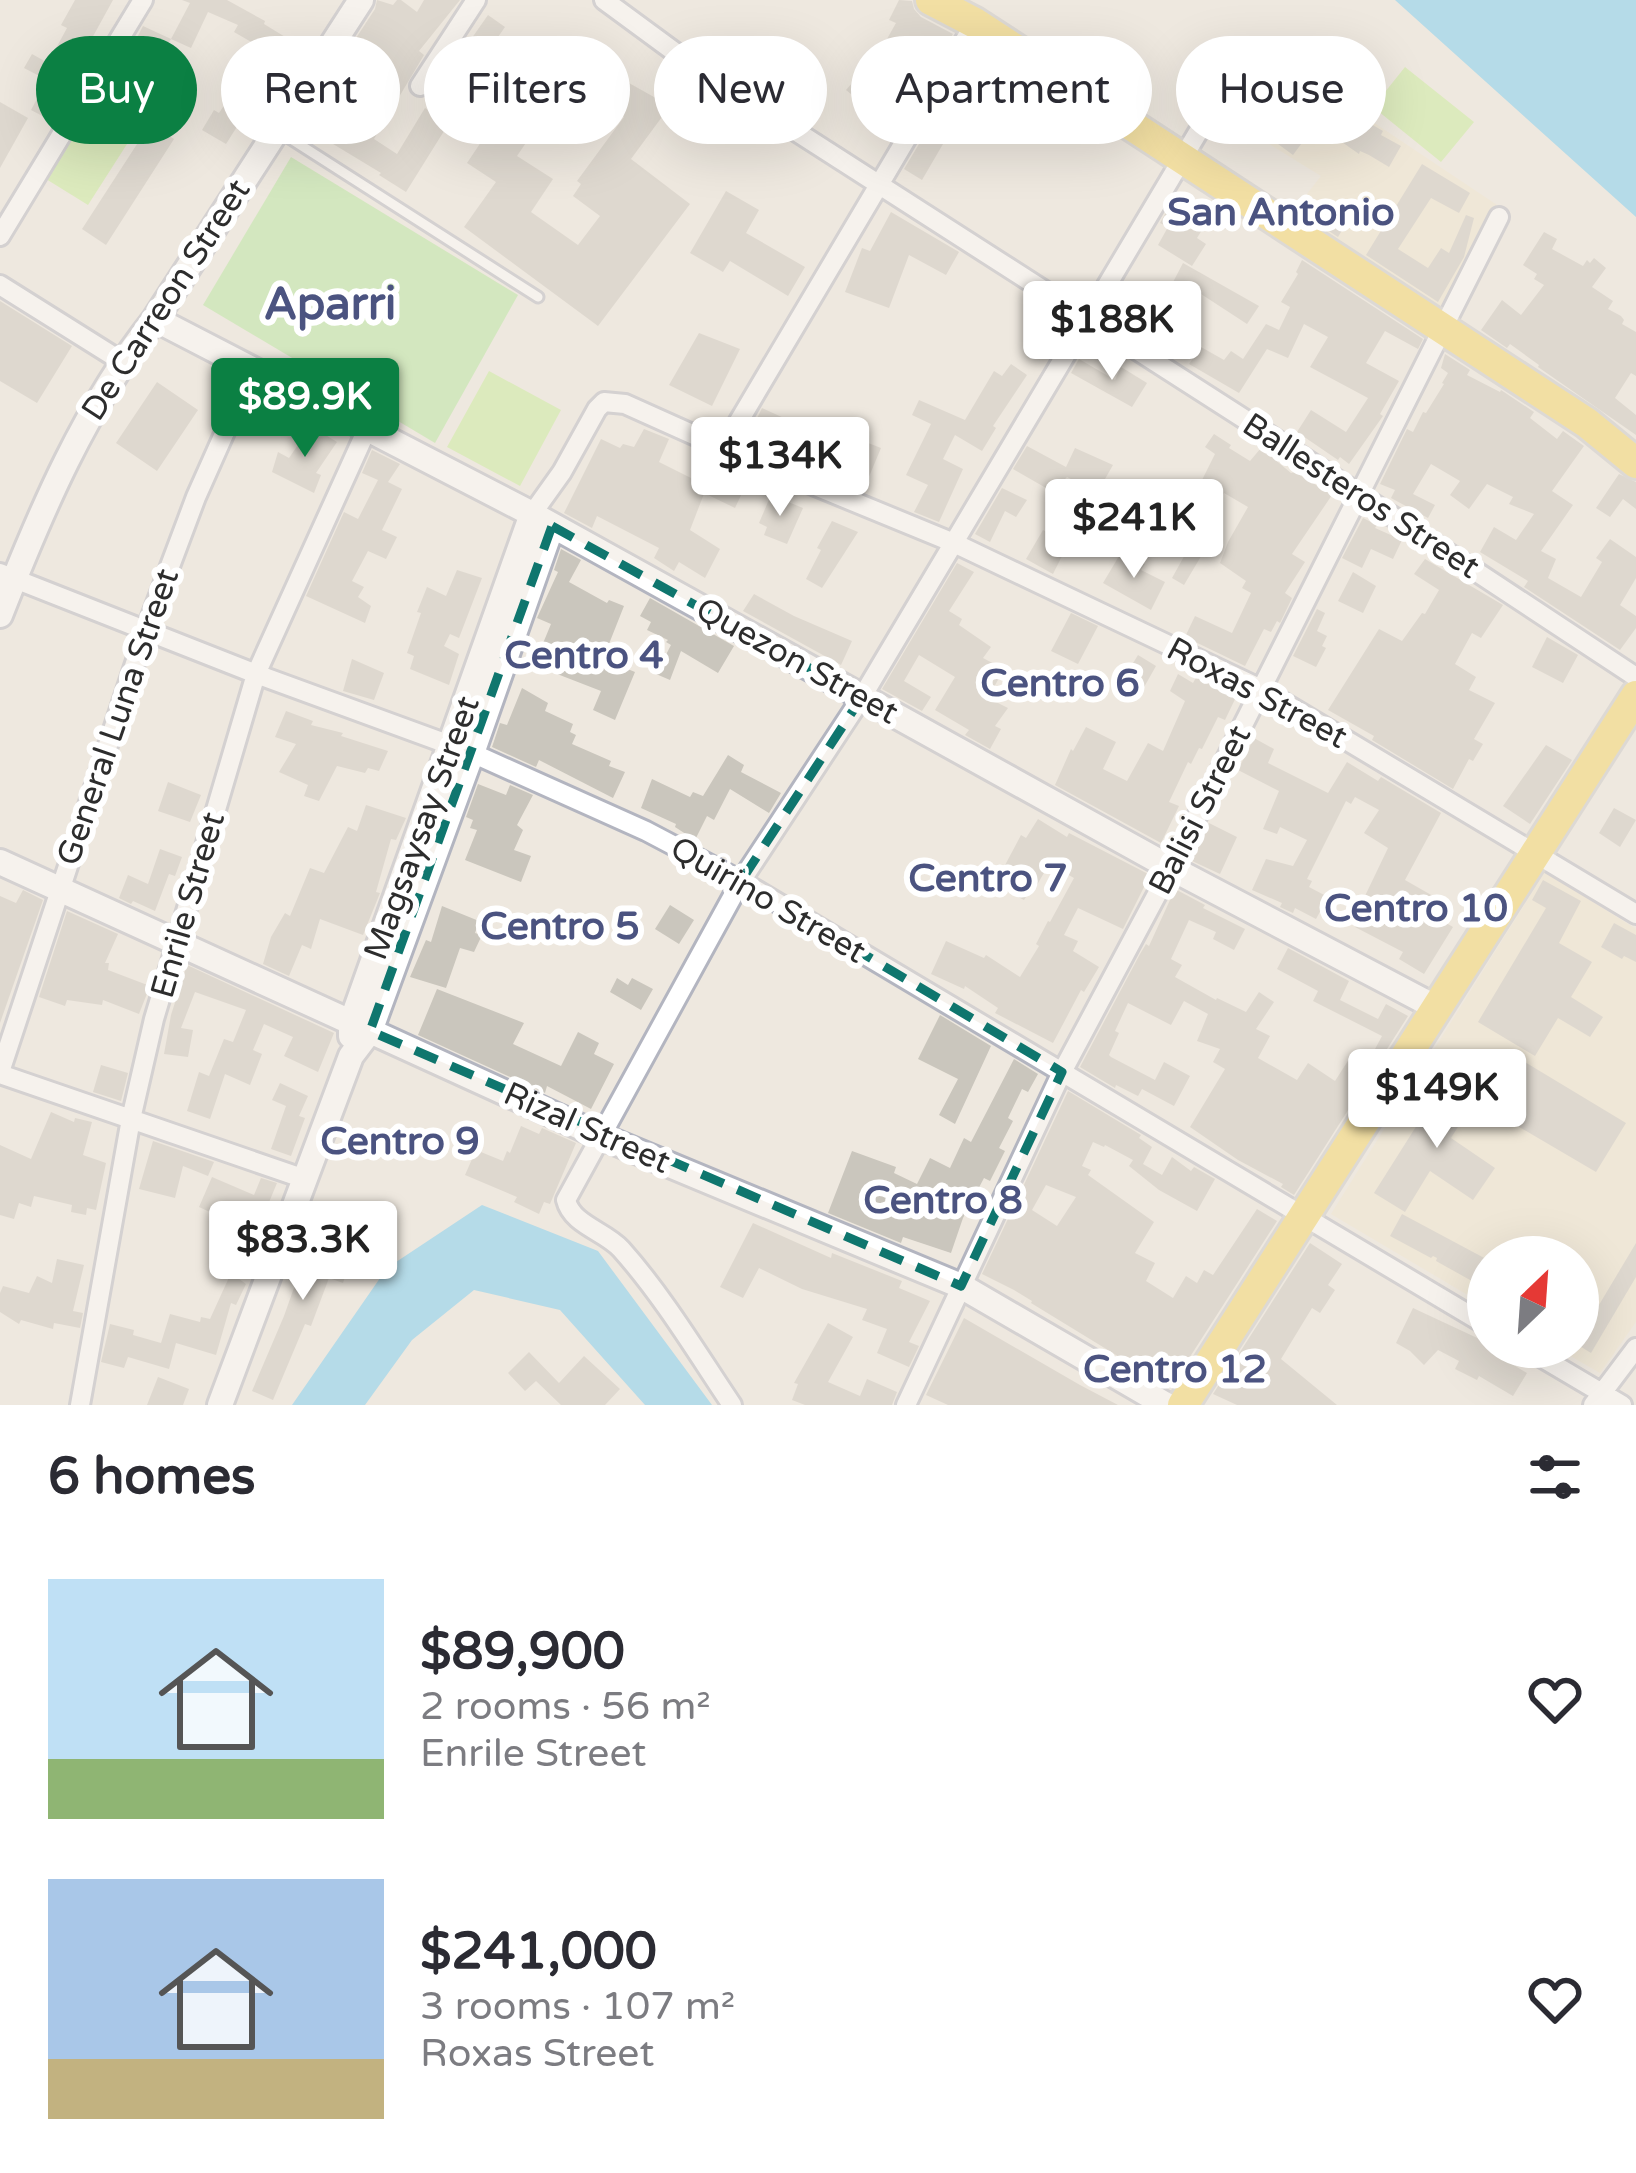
<!DOCTYPE html>
<html lang="en">
<head>
<meta charset="utf-8">
<style>
	body { margin:0; font-family:"Varela Round",sans-serif; background:#f2f2f3; color:#2b2b33; height:100vh; display:flex; flex-direction:column; font-size:45px; white-space:nowrap }
	* { box-sizing:border-box; margin:0 }
	p { font-size:39px; color:#7c7c81 }
	.icon { flex:none; width:66px; height:66px; fill:none; stroke:currentColor; stroke-width:2; stroke-linecap:round; stroke-linejoin:round }
	.map { position:relative; height:1405px; overflow:hidden }
	.sheet { display:flex; flex-direction:column; background:#fff; flex:1 }
	.sheet>* { flex:none }
	.guide { position:absolute; left:36px; top:36px; width:1566px; height:108px; display:flex; gap:24px }
	.needle { width:78px; rotate:25deg }
	.buttons { position:absolute; left:1467px; top:1236px; display:grid; gap:24px }
	.buttons a { display:grid; place-items:center; width:132px; height:132px; border-radius:50%; background:#fff; box-shadow:0 12px 48px #0002; font-size:60px }
	.price { position:absolute; translate:-50% -102px; padding:0 27px; border-radius:12px; background:#fff; color:#222; font-size:39px; line-height:78px; filter:drop-shadow(0 3px 6px #0008) }
	.price::after { content:''; position:absolute; left:50%; top:72px; width:36px; height:27px; margin-left:-18px; background:inherit; clip-path:polygon(0 0,100% 0,50% 100%) }
	.price.active { background:#0b8043; color:#fff }
	ul { padding:0; list-style:none }
	li { display:flex; align-items:center; gap:36px; height:300px; padding:0 48px }
	li span { display:grid; place-items:center; flex:none; width:336px; height:240px; border-radius:0px; color:#555 }
	li>.icon { margin-inline-start:auto }
	span .icon { width:144px; height:144px; fill:#fffc; stroke-width:1 }
	li b { font-size:51px }
	h2 { display:flex; justify-content:space-between; align-items:center; height:144px; padding:0 48px; font-size:51px }
	.chip { padding:0 42px; border-radius:54px; background:#fff; box-shadow:0 12px 48px #0002; font-size:42px; line-height:108px }
	.chip.active { background:#0b8043; color:#fff }
	.map>svg:first-child { display:block }
</style>
</head>
<body>
<div class="map">
<svg width="1636" height="1405" viewBox="0 0 1636 1405">
	<rect width="100%" height="100%" fill="#eee8df"/>
	<path fill="#f0e6ce" d="M1292,68l208,139 -62,109 -149,-99 32,-41 -68,-42z
		M1545,872l91,57v393l-36,51 -45,-26h23v-90h-90v50l-157,-93z"/>
	<path fill="#b2e79a" d="M291,157l227,138 -83,148 -232,-138z"/>
	<path fill="#c6ee95" d="M1405,67l69,55 -33,40 -68,-55z
		M94,103l42,27 -48,75 -42,-26z
		M489,371l72,39 -41,76 -73,-39z"/>
	<path fill="#6fccf3" d="M1395,0h241v217z
		M482,1205l116,46 114,154h-67l-85,-95 -86,-20 -62,50 -47,65h-73l95,-137z"/>
	<path fill="#cac6bd" fill-rule="evenodd" d="M75,0h38l-33,60 4,3 -8,14 3,2 -8,14 -5,-3 -16,30 -19,-10 16,-30 -23,-12 8,-14 16,9 19,-35 -6,-3z
		M182,0h45l38,21 -1,3 36,22 -11,18 7,4 -41,63 -15,-9 -14,22 -24,-14 12,-20 5,3 12,-18 3,2 25,-38 -5,-2 6,-10 -26,-15 4,-7 -30,-13 -17,36 -20,-9 19,-36z
		M377,0l16,5 4,-5h4l16,12 7,-12h36l-41,51 5,4 -50,84 23,15 28,-46 24,15 -43,69 -27,-17 2,-2 -81,-49 75,-115z
		M899,0l13,1 2,8 7,8 32,17 -33,55 -26,-15 -27,33 -21,-17 14,-16 5,4 31,-55 -7,-3z
		M488,15l17,12 -28,40 -17,-12z
		M143,26l28,13 -18,29 24,12 -12,23 -31,-15 3,-7 -18,-8z
		M536,60l32,21 -51,75 36,23 -22,33 47,33 22,-29 -27,-20 8,-12 -4,-3 47,-64 -13,-9 18,-25 41,23 -39,53 59,45 -92,122 -134,-99 32,-45 -29,-19z
		M1301,83l60,40 3,-3 19,11 -2,4 20,11 -12,21 -20,-12 -9,-4 -1,3 -43,-30 -23,31 -19,-14 23,-31 -11,-7z
		M954,85l35,22 -10,15 -34,-22z
		M0,102l28,16 -28,50z
		M150,124l24,15 -68,106 -24,-16z
		M925,134l18,10 -21,36 -18,-11z
		M1422,164l48,29 -11,20 -28,-15 -33,51 30,19 13,-20 8,5 17,-38 8,3 -10,39 -26,45 -72,-47z
		M726,191l33,19 -13,23 59,34 -17,29 -58,-35 -7,11 -33,-19z
		M1308,196l39,26 -9,15 -40,-26z
		M1168,209l34,21 -5,8 9,6 -14,22 -34,-21 10,-18 -8,-4z
		M891,212l68,40 -13,23 -37,-20 -20,53 -44,-16 17,-44 8,3z
		M1544,232l13,7 -5,10 31,17 4,-6 3,3 4,-5 12,10 -14,19 21,14 -5,8 13,7 3,4 -2,4 14,8v44l-5,-3 -16,25 21,17v20l-98,-68 1,-2 -29,-21 -3,4 -26,-18 21,-30 19,15 23,-30 -10,-6 3,-5 -14,-9z
		M1302,260l121,79 -5,10 -33,-18 -19,32 33,18 -19,33 3,2 -34,48 -9,-7 -2,3 -41,-28 14,-22 35,22 22,-34 -58,-31 18,-30 -24,-13 -16,34 -21,-9 -28,44 -50,-29 12,-17 23,13 7,-9 12,8 23,-35 13,6 11,-23 -9,-5 17,-28 -2,-2z
		M1183,263l76,43 -12,18 -46,-30 -3,5 -27,-13z
		M0,301l72,45 -35,57 -37,-22z
		M699,333l41,16 -28,57 -43,-21z
		M1445,354l25,16 -3,5 33,17 1,-2 33,22 -4,6 27,21 6,-8 21,15 -32,45 21,14 -32,46 15,8 -8,19 33,19 21,-35 -6,-4 14,-19 26,18v21l-16,27 16,11v12l-16,22 -96,-63 4,-6 -48,-29 14,-25 22,13 18,-26 -25,-10 4,-7 -26,-13 -18,25 -19,-14 10,-14 -29,-17 -18,30 22,11 -7,13 -37,-20 4,-8 -15,-6 27,-55 6,3 10,-20 3,1 18,-29 -2,-1 6,-10 -7,-5z
		M1079,359l36,21 6,-13 26,16 -15,24 -61,-34z
		M1011,364l16,11 -34,51 3,2 -14,23 -27,-16 -12,24 20,10 -24,53 -25,-10 14,-27 -22,-10 25,-51 -19,-9 7,-15 46,20 29,-49 8,5z
		M157,382l41,28 -41,61 -41,-28z
		M762,408l24,11 -11,26 -25,-12z
		M311,426l26,16 -21,31 5,2 -7,18 -42,-21 6,-20 11,6z
		M644,429l25,10 -10,23 48,24 -17,44 30,19 -15,29 -26,-16 -5,9 -20,-13 5,-10 -62,-32 -5,12 -28,-15 37,-74 19,9 3,-4 11,3z
		M1214,434l17,11 -2,3 21,13 11,-13 30,25 4,-1 37,23 -40,59 13,8 -20,31 7,5 -12,25 -3,-2 -6,11 -7,-3 -19,37 -60,-29 10,-21 37,17 19,-40 -9,-5 4,-7 -26,-18 8,-21 20,-35 -24,-14 -11,19 -32,-19 7,-13 11,6 16,-32 -10,-7z
		M858,439l23,9 -18,43 -22,-9z
		M1027,446l39,21 9,-19 38,17 -16,28 -30,-16 -14,15 -40,-23z
		M372,450l28,14 -12,18 14,7 -20,41 15,7 -11,22 -18,-8 -16,30 12,6 -6,10 13,9 -6,17 -59,-27 38,-84 14,7 20,-39 -16,-7z
		M718,461l33,13 -16,34 -31,-15z
		M1619,474l17,8v27l-13,-10 -13,18 -14,-9z
		M1002,488l25,12 -11,17 -11,-6 -15,31 -15,-8z
		M771,495l32,13 -16,36 -23,-9 3,-8 -8,-4z
		M1120,505l25,14 -3,5 6,4 -9,17 -31,-17z
		M1363,518l14,7 -2,3 27,12 -9,19 -22,-10 -9,19 -20,-10z
		M1208,520l11,6 -35,59 -12,-7 15,-27 -21,-11 8,-15 22,12z
		M832,521l26,11 -36,56 -16,-9 15,-29 -4,-2z
		M1043,530l14,7 -4,9 11,6 -11,22 -27,-15z
		M561,549l20,11 -12,22 38,21 2,-3 15,6 -21,53 32,13 -20,48 -22,-10 8,-19 -67,-26 17,-41 -14,-6 21,-46 -4,-2z
		M1122,551l23,13 -4,6 24,12 -14,28 -48,-27z
		M1425,559l78,46 -22,33 -9,-5 -17,31 21,13 -7,13 26,13 -21,36 9,5 -10,17 -4,-2 -16,30 -81,-49 2,-4 -46,-26 51,-81 23,12 20,-28 3,1 14,-24 -25,-16z
		M957,563l17,9 -25,39 13,8 -3,6 32,22 -8,11 21,11 -16,29 20,10 -13,18 6,3 -11,20 -25,-14 4,-5 -34,-20 20,-33 -36,-22 -15,26 27,16 -9,14 -40,-22z
		M457,570l25,8 -23,60 -9,-4 -6,12 15,8 -10,31 -39,-16 4,-13 -7,-3 14,-40 -4,-1 10,-25 19,9z
		M1353,572l23,14 -13,27 -25,-12z
		M754,594l40,22 58,25 -11,24 -98,-54z
		M650,598l84,48 -16,27 -37,-22 -11,29 -14,-6 15,-29 -5,-3 2,-2 -21,-10 4,-8 -11,-6z
		M1317,609l8,4 -8,18 10,5 -5,10 4,2 -10,19 -23,-11z
		M1071,613l27,13 -20,38 -27,-13z
		M1547,637l31,18 -15,28 -31,-16z
		M1138,655l18,11 -17,30 -20,-10z
		M352,659l32,14 -10,27 -31,-9z
		M1178,674l15,9 5,-9 40,19 -13,27 -7,-3 -16,32 -3,-1 -8,16 -3,-2 -19,40 10,4 -18,37 -106,-58 16,-36 2,2 13,-24 30,15 -13,27 24,12 21,-38 15,8 22,-50 -15,-10z
		M522,688l26,15 -3,8 28,13 -3,8 6,3 -4,9 39,17 -2,5 16,6 -12,26 -74,-38 -3,7 -44,-20 8,-24 7,2z
		M286,711l27,10 -2,4 32,8 -2,3 47,15 -9,20 -11,-3 -3,5 -28,-7 -18,35 -15,-5 4,-11 -29,-13 17,-28 -21,-7z
		M1254,738l20,11 -6,14 60,30 19,-31 31,19 3,-4 60,36 -36,67 28,16 16,5 -8,19 12,7 -29,47 -25,-15 4,-7 -48,-25 14,-27 -5,-2 24,-50 -24,-15 15,-23 -24,-13 -4,7 -5,-3 -39,78 5,2 -3,6 19,10 -12,22 -21,-11 -2,5 -13,-6 2,-4 -30,-13 14,-31 27,7 14,-26 -27,-13 -3,7 -14,-5 16,-38 -41,-21z
		M1546,745l26,15 -42,64 -27,-18z
		M728,755l16,10 -3,7 40,21 -12,20 -39,-24 -16,31 -7,-4 -12,24 -20,-13 1,-3 -35,-16 11,-29 38,18 3,-5 10,4z
		M168,782l33,13 -11,27 -32,-11z
		M478,784l28,11 4,-10 23,10 -16,30 6,5 -9,20 17,6 -10,26 -56,-22 12,-30 -7,-2 3,-8 -7,-3z
		M366,805l40,13 -10,22 -5,-1 -15,53 4,1 -17,42 -43,-16 -9,30 -9,-4 -13,31 -26,-12 8,-27 14,-24 5,3 20,-48 14,5 24,-46 9,4z
		M1614,808l22,12 -16,27 -21,-14z
		M1038,819l29,18 2,-4 81,42 -27,54 -45,-21 -14,27 14,6 -5,10 26,16 -15,25 -3,-2 -28,53 -58,-30 3,-5 -33,-22 -1,3 -33,-15 15,-33 38,17 2,-3 34,22 19,-31 -3,-2 12,-23 2,1 24,-44 -25,-14 -12,21 -3,-1 -10,16 -22,-12 10,-17 -8,-4 17,-32 5,3z
		M1209,823l28,14 -17,37 -30,-14z
		M160,849l22,8 -7,19 -6,-2 -14,37 -22,-10 -2,3 -12,-6 9,-23 20,9z
		M1543,880l38,21 -22,42 33,19 -21,35 32,20 -13,20 -32,-19 -23,38 -57,-34 68,-114 -14,-8z
		M1175,889l30,16 -2,3 42,21 -11,21 -21,-11 3,-7 -27,-12 -18,39 11,6 -7,12 41,23 1,-2 29,14 13,-20 15,10 -18,27 14,7 -12,22 39,22 11,-17 27,18 18,-28 15,9 14,-26 -69,-35 5,-10 -41,-22 11,-21 61,33 -9,19 38,19 8,-15 22,12 -114,179 -13,-8 2,-3 -45,-24 -48,-33 35,-58 -12,-7 7,-13 -23,-8 11,-27 -24,-13 -13,24 -43,-22 -13,28 4,2 -10,22 2,2 44,23 9,-18 26,14 -16,30 -32,-17 -4,7 -22,-11 -1,3 -35,-21 60,-113 6,-10 3,2z
		M23,890l20,10 -43,123v-127l16,7z
		M670,905l24,15 -15,24 -24,-15z
		M442,906l37,15 -4,12 7,2 -8,17 -14,-4 -14,40 -36,-11 16,-37 5,2z
		M67,911l51,23 -13,29h4l-1,7 42,16 -11,28 -36,-14 -1,5 -35,-5 -2,6 -26,-9z
		M1614,923l22,12v27l-12,-6 -2,3 -21,-12z
		M187,965l147,68 -16,39 -34,-16 9,-19 -29,-13 -11,26 9,4 -12,31 -25,-11 -15,45 -23,-8 12,-39 10,4 15,-37 9,3 13,-32 -51,-18 -14,36 12,2 -5,27 -24,-3 7,-39z
		M617,978l11,7 4,-7 21,11 -12,21 -31,-18z
		M437,989l87,34 -11,21 48,22 17,-34 21,11 -5,11 20,10 -23,45 -44,-23 -2,7 -127,-58z
		M940,1015l51,31 -36,78 -16,-9 19,-36 -40,-20z
		M1014,1059l24,15 -10,18 -6,-3 -14,29 5,3 -14,27 6,3 -15,30 -6,-3 -21,40 -12,35 -48,-16 -2,6 -73,-30 24,-62 44,16 -2,6 23,11 13,-26 20,10 14,-30 7,4z
		M1520,1059l106,64 -30,49 -80,-47 8,-12 -27,-17z
		M101,1065l27,8 -7,28 -28,-9z
		M1448,1076l30,19 -27,43 44,30 -22,32 -43,-29 -25,41 -31,-19z
		M280,1083l28,13 -9,20 6,2 -14,38 -20,-7 15,-43 -14,-6z
		M1068,1091l73,44 -2,3 13,9 -9,17 19,11 10,-18 19,14 3,-4 21,12 -18,32 -38,-21 -30,-24 4,-6 -28,-15 -1,2 -11,-5 -11,24 9,4 -3,5 66,47 -19,31 20,10 -9,18 27,17 13,-22 11,7 7,-13 9,5 44,-66 20,12 -107,167 -139,-85 1,-2 -18,-11 -32,-16zM1046,1185l30,12 -19,29 -25,-16z
		M51,1112l23,10 1,-4 17,4 -9,33 23,8 -10,47 -9,-2 -1,7 -15,-3 1,-7 -38,-9 -3,11 -12,-4 -5,16 -14,-4v-70l31,14z
		M521,1126l18,8 3,-6 34,15 -26,61 -6,-2 -5,12 -25,-12 3,-5 -52,-22 11,-25 27,11 4,-10 3,2z
		M153,1141l61,21 -6,14 -25,-10 -8,32 -36,-9z
		M212,1177l42,18 7,-17 16,5 -24,58 -18,-8 3,-8 -39,-18z
		M1402,1214l86,46v30l-52,-29 1,-3 -4,-2 -2,2 -41,-22z
		M318,1220l28,11 -10,27 14,4 -7,21 -14,-5 -18,48 -6,-2 -32,76 -21,-9 32,-75z
		M753,1223l78,35 1,-5 70,28 -3,7 31,13 -21,41 10,4 -10,21 -32,-14 10,-24 -25,-9 5,-11 -65,-20 -43,-21 -16,30 -23,-11z
		M1310,1243l32,21 -14,21 7,5 -15,23 -8,-5 -31,51 56,46h-100l-24,-11z
		M1636,1243v34l-45,76 -13,-8v-5z
		M57,1259l27,6 -11,46 10,2 -3,15 -26,-5 -1,6 -32,-9 -2,4 -19,-12v-19l3,-7 26,7 8,-17 15,7z
		M231,1273l15,11 -10,21 -5,-2 -15,52 -40,-12 -7,26 -41,-12 -4,11 -23,-6 9,-38 24,6 -1,5 28,8 9,-29 30,8 1,-5 9,2z
		M1413,1308l75,35v4h6l-2,5 35,21 -14,23 -34,-20 -2,4 -22,-11 4,-8 -21,-11 -14,15 -14,-14 -14,-8z
		M964,1318l116,67 38,20h-170l-22,-10z
		M828,1323l25,14 -25,45 32,14 7,-17 30,13 -5,13h-87l-13,-5 6,-16 -4,-1z
		M529,1352l30,31 25,-27 36,33 -15,16h-44l-25,-24 -11,10 -17,-18z
		M158,1377l31,12 -6,16h-36z"/>
	<g fill="none" stroke-linecap="round" stroke-linejoin="round">
		<defs>
			<path id="service" d="M280,132l258,165"/>
			<path id="minor" d="M604,0l87,64 572,367 373,246
				M420,86l56,-86
				M0,236l143,-236
				M0,285l121,76
				M723,448l252,-425
				M532,514l30,-42 35,-63 7,-7 21,2 98,44 231,95 307,146 375,225
				M0,573l256,101 216,79 174,78 95,50 747,445
				M0,1072l146,-442 50,-133 57,-128
				M0,1074l305,105
				M1524,1347l98,58
				M80,1405l51,-286 23,-100 23,-77 79,-268 112,-247
				M732,1405c-35,-52 -69,-109 -111,-156 -16,-18 -49,-24 -55,-49l175,-319 121,-184 385,-647
				M906,1405l156,-333 109,-204 328,-651
				M1593,1405l43,-57"/>
			<path id="tertiary" d="M155,319l377,195 639,354 266,140
				M0,615c41,-104 85,-208 155,-296l206,-319
				M0,862l600,274 361,150 205,119
				M351,1036v-13l181,-509
				M220,1405l131,-349 19,-25 102,-278 80,-227"/>
			<path id="primary" d="M931,0l44,23 612,400 49,40
				M1183,1405l453,-709"/>
		</defs>
		<use href="#service" stroke="#b3b5c0" stroke-width="15"/>
		<use href="#minor" stroke="#b3b5c0" stroke-width="24"/>
		<use href="#tertiary" stroke="#b3b5c0" stroke-width="30"/>
		<use href="#primary" stroke="#c8c8c8" stroke-width="36"/>
		<use href="#service" stroke="#fff" stroke-width="9"/>
		<use href="#minor" stroke="#fff" stroke-width="18"/>
		<use href="#tertiary" stroke="#fff" stroke-width="24"/>
		<use href="#primary" stroke="#f6d65c" stroke-width="30"/>
	</g>
	<path d="M0 0H1636V1405H0ZM552,526l310,171 -121,184 321,191 -101,214 -591,-255z" fill="#eee8df" fill-opacity=".55" fill-rule="evenodd"/>
	<path fill="none" stroke="#0f766e" stroke-width="9" stroke-dasharray="24 15" stroke-linejoin="round" d="M552,526l310,171 -121,184 321,191 -101,214 -591,-255z"/>
	<g text-anchor="middle" dominant-baseline="central" stroke-width="12" stroke-linejoin="round" paint-order="stroke">
		<g font-size="33" fill="#2d2d2d" stroke="#fff">
			<text transform="translate(166 300) rotate(-57)">De Carreon Street</text>
			<text transform="translate(1361 496) rotate(33)">Ballesteros Street</text>
			<text transform="translate(797 661) rotate(29)">Quezon Street</text>
			<text transform="translate(1257 693) rotate(28)">Roxas Street</text>
			<text transform="translate(118 717) rotate(-71)">General Luna Street</text>
			<text transform="translate(1200 810) rotate(-63)">Balisi Street</text>
			<text transform="translate(422 828) rotate(-70)">Magsaysay Street</text>
			<text transform="translate(768 900) rotate(30)">Quirino Street</text>
			<text transform="translate(188 905) rotate(-74)">Enrile Street</text>
			<text transform="translate(587 1128) rotate(24)">Rizal Street</text>
		</g>
		<g font-size="39" font-weight="bold" fill="#4b5380" stroke="#fff">
			<text x="1281" y="212">San Antonio</text>
			<text x="584" y="655">Centro 4</text>
			<text x="1060" y="683">Centro 6</text>
			<text x="988" y="878">Centro 7</text>
			<text x="1416" y="908">Centro 10</text>
			<text x="560" y="926">Centro 5</text>
			<text x="400" y="1141">Centro 9</text>
			<text x="943" y="1200">Centro 8</text>
			<text x="1175" y="1369">Centro 12</text>
		</g>
		<g font-size="45" font-weight="bold" fill="#4b5380" stroke="#fff">
			<text x="330" y="305">Aparri</text>
		</g>
	</g>
</svg>
<div class="buttons">
<a><svg class="needle" viewBox="-14 -14 28 28"><path d="M0-13l5 13h-10z" fill="#e53935"/><path d="M0 13l5-13h-10z" fill="#7c7c81"/></svg></a>
</div>
<b class="price" style="left:1112px;top:383px">$188K</b>
<b class="price active" style="left:305px;top:460px">$89.9K</b>
<b class="price" style="left:780px;top:519px">$134K</b>
<b class="price" style="left:1134px;top:581px">$241K</b>
<b class="price" style="left:1437px;top:1151px">$149K</b>
<b class="price" style="left:303px;top:1303px">$83.3K</b>
<div class="guide">
<a class="chip active">Buy</a>
<a class="chip">Rent</a>
<a class="chip">Filters</a>
<a class="chip">New</a>
<a class="chip">Apartment</a>
<a class="chip">House</a>
</div>
</div>
<section class="sheet">
<h2>6 homes<svg class="icon" aria-label="filters" viewBox="0 0 24 24"><path d="M4 7h16M4 17h16"/><circle cx="9" cy="7" r="2"/><circle cx="15" cy="17" r="2"/></svg></h2>
<ul>
<li><span style="background:linear-gradient(#bfe0f5 75%,#8fb573 0)"><svg class="icon" aria-label="home" viewBox="0 0 24 24"><path d="M3 11l9-7 9 7M6 9v11h12V9"/></svg></span><div><b>$89,900</b><p>2 rooms · 56 m²</p><p>Enrile Street</p></div><svg class="icon" aria-label="heart" viewBox="0 0 24 24"><path d="M12 20l-8-8c-3-5 5-10 8-4 3-6 11-1 8 4z"/></svg></li>
<li><span style="background:linear-gradient(#a9c7e8 75%,#c2b280 0)"><svg class="icon" aria-label="home" viewBox="0 0 24 24"><path d="M3 11l9-7 9 7M6 9v11h12V9"/></svg></span><div><b>$241,000</b><p>3 rooms · 107 m²</p><p>Roxas Street</p></div><svg class="icon" aria-label="heart" viewBox="0 0 24 24"><path d="M12 20l-8-8c-3-5 5-10 8-4 3-6 11-1 8 4z"/></svg></li>
</ul>
</section>
</body>
</html>
